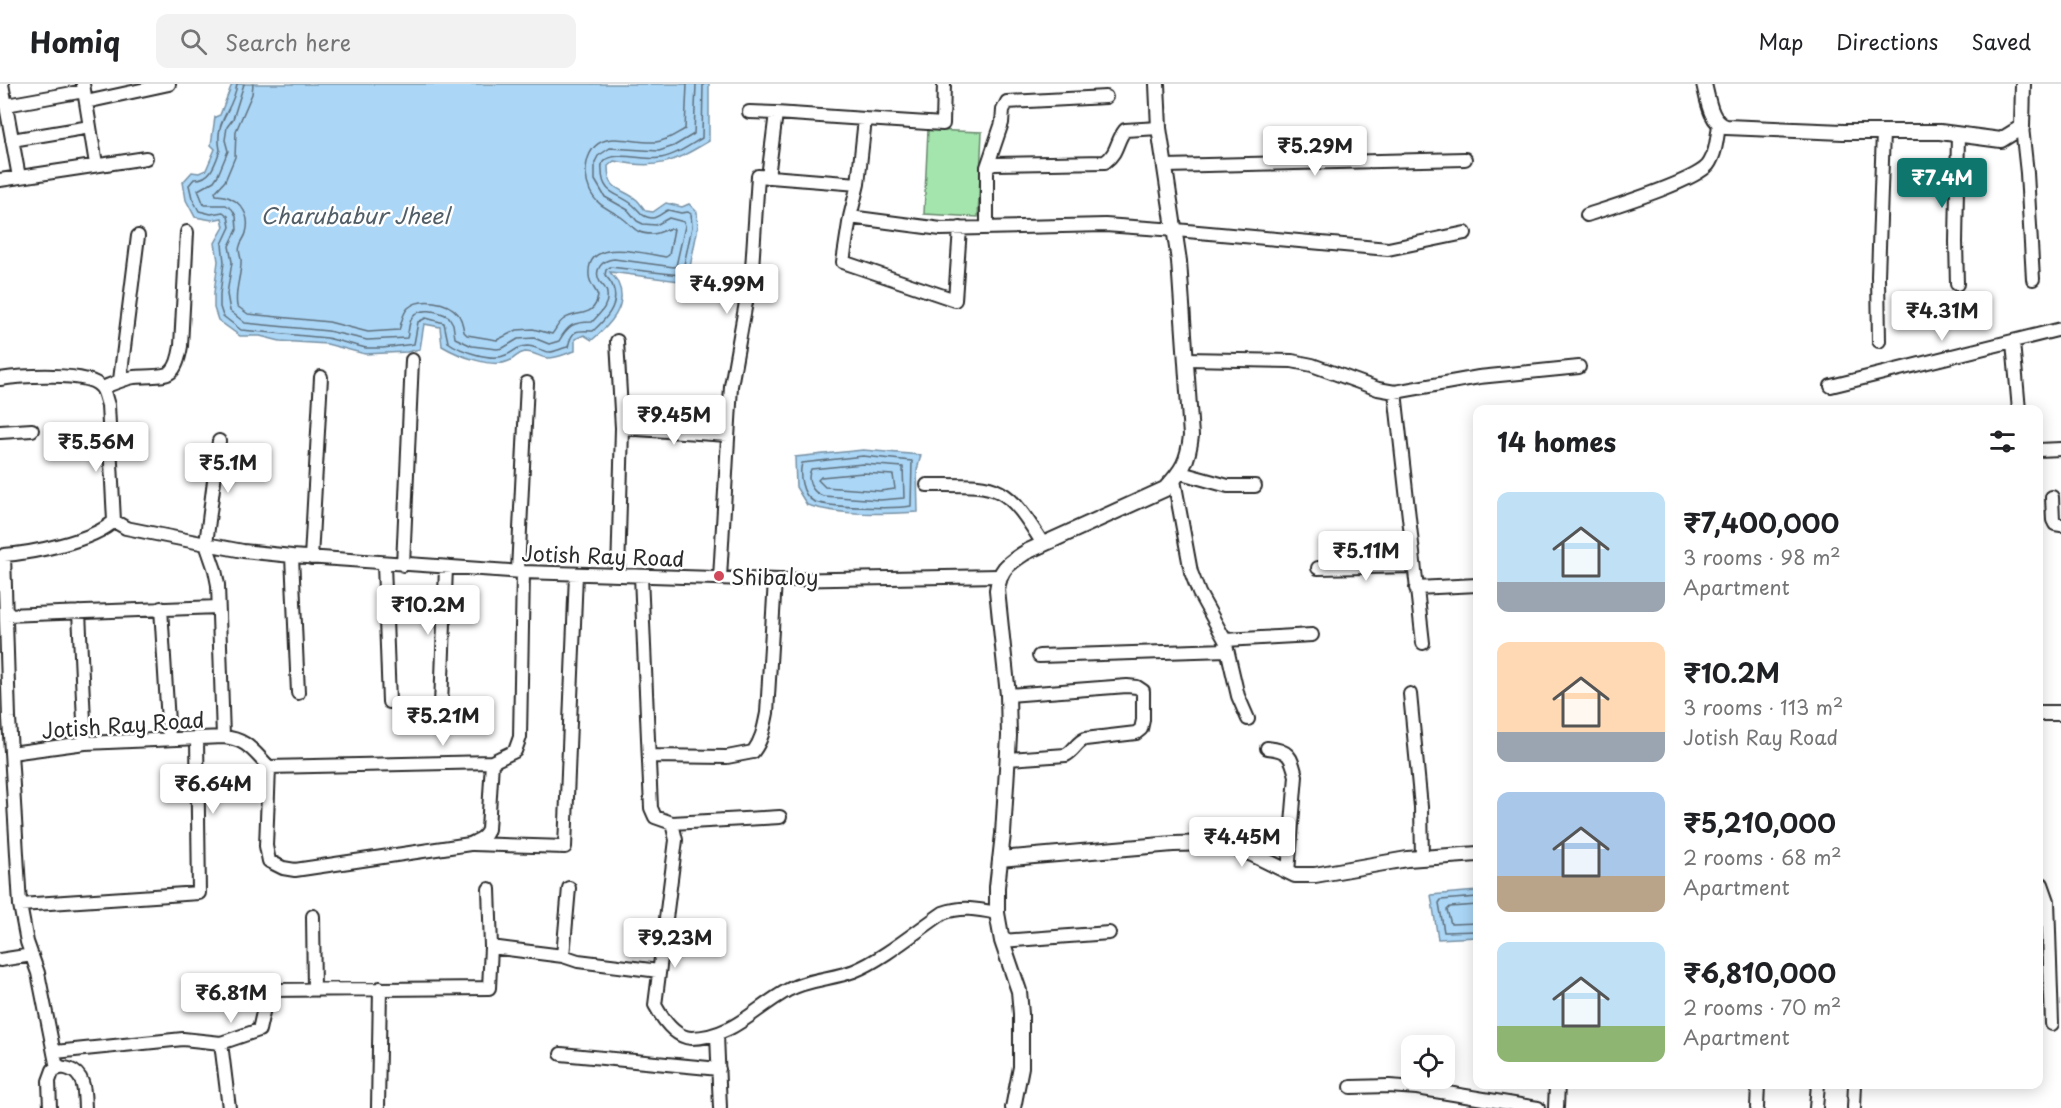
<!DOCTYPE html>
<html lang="en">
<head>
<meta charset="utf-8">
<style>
	body { margin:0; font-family:"Playpen Sans",sans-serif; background:#f2f2f2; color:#202124; height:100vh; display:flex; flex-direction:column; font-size:22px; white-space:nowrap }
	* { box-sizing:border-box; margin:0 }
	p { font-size:20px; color:#757577 }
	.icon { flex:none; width:33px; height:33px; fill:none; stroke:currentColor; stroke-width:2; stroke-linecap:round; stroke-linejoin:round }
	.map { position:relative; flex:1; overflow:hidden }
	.details { position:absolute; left:1473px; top:321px; width:570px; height:684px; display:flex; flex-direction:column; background:#fff; border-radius:12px; box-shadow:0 3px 15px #0003 }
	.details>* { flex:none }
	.controls { position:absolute; left:1401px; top:951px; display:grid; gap:12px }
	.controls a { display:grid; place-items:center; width:54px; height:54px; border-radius:12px; background:#fff; box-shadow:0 3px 15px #0003; font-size:30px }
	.price { position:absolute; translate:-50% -51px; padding:0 14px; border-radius:6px; background:#fff; color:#222; font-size:20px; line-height:39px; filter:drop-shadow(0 2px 3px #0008) }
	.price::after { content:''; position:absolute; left:50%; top:36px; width:18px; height:14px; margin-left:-9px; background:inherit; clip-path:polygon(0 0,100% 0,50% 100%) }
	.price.active { background:#0f766e; color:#fff }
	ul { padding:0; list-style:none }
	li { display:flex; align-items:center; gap:18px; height:150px; padding:0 24px }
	li span { display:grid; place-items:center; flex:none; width:168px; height:120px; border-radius:12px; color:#555 }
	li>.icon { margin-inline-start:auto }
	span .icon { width:72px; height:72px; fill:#fffc; stroke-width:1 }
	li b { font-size:26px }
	h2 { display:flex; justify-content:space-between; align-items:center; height:72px; padding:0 24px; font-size:26px }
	header { display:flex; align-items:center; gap:36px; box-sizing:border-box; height:84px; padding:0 30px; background:#fff; border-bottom:2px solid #e0e0e0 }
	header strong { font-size:28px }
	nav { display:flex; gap:33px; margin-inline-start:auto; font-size:21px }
	.search { width:420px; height:54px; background:#f2f2f2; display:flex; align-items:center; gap:15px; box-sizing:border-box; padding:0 21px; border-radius:12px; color:#757577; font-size:22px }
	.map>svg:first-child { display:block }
</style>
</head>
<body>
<header>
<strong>Homiq</strong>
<div class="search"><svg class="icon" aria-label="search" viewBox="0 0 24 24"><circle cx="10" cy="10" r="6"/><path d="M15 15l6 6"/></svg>Search here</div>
<nav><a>Map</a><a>Directions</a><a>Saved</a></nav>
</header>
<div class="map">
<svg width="2061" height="1024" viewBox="0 0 2061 1024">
	<rect width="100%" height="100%" fill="#fff"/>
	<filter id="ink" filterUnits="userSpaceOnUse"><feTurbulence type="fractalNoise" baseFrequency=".0167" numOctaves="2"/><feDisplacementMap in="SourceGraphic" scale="12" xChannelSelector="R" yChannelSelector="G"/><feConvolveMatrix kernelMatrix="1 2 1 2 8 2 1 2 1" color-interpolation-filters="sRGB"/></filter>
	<g filter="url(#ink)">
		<path fill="#a4e5ae" stroke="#68886c" stroke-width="1.5" d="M928,46l54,2 -4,85 -54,-3z"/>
		<path fill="#abd6f6" stroke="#7892a5" stroke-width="1.5" d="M232,0h477v57c-37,22 -51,29 -95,20l-6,5c0,26 13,21 29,34 3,3 6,8 9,11l7,1 13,-9 16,4 7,-3 8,8 1,15 -11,55 -77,-10c2,3 7,7 8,11 11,23 -9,43 -26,57l-8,-5 -9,4v12c-8,2 -20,8 -28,7 -8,-1 -13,-6 -22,-6 -8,1 -9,6 -16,9 -17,8 -52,-6 -67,-15l-2,-19 -16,-3 -4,25 -13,3 -42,2 -38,-10 -47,-3 -20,-5h-20l-22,-16 -4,-12v-15l4,-32 -3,-18 9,-16 -2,-9 -10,2 -17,-3 -9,-17 -3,-18 9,-10 7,1 7,-3 9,-21 -4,-4 4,-28 5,-2z
			M863,366l58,5 -4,15 1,42c-36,2 -76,4 -111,-7l-11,-18 -1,-30z
			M1477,807v46l-39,2 -7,-44z"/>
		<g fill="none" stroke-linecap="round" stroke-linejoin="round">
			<path stroke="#5e6f7c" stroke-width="1.5" d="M237,0c-4,29 -23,34 -17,66 -5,14 -9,30 -26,29l-5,6 3,13 7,13 12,3 12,-2 5,4 2,11 -8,17 2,18 -4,32v13l3,9 18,14 86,8 39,10h17l31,-4 4,-22 8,-4 18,5 4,19c12,9 44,20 58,13 10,-4 9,-8 21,-9 9,0 15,6 23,6 5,0 12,-4 18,-5 4,-18 9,-17 25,-16 12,-11 27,-26 20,-44 -1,-5 -5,-8 -8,-12l1,-5 4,-3 70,8 2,-1 10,-47 -1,-13 -3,-2 -7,1 -13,-3c-5,2 -10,8 -16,8 -10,0 -12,-7 -19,-13 -14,-12 -31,-10 -31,-34 0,-4 -1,-6 1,-9 10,-12 43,-1 58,-4 15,-3 28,-12 41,-20l1,-54
				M244,0l-11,35 -6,8 -2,13 3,11 -10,24 -4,6 -16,9 6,15h22l6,4 4,7 1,14 -8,16 3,16 -5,32 3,17 15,12 83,8 39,9 40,-2c2,-6 1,-14 5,-20 7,-12 27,-7 37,-1l4,7 2,14 17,8 25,3 6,-1 15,-9 16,-1 15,6 10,-3c9,-16 14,-19 33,-19 7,-8 17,-16 15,-28 0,-6 -4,-8 -7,-12 -7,-12 2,-22 14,-23l60,8 2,-1 9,-40 -1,-4 -15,-4 -13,7 -13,-1 -6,-3 -9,-11 -23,-13 -10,-17v-18l3,-6 12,-8 49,3 15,-5 20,-12 2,-50
				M253,0l-1,10 -16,37 -1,26 -10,24 -10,11 1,3c20,0 36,17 30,38 -1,5 -5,8 -6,13 -2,4 0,9 1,13 1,16 -7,31 -4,47l11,8 81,8 39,10 31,-2c3,-8 3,-16 9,-22 12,-11 40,-7 50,6 4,5 5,12 6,18l3,3 30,5 20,-10 16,-1 19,5c4,-5 6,-11 12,-15 15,-9 30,-1 34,-23 -2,-7 -9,-12 -9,-21 -3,-39 56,-21 77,-18l3,-2 5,-26c-7,-2 -13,5 -22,5 -18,0 -18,-8 -31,-17 -12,-8 -24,-11 -31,-26 -9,-20 -4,-52 25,-52 13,0 27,4 41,3 11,-1 20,-8 29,-13l2,-45
				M863,372l49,5 -1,45c-16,3 -84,2 -98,-5 -12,-7 -14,-27 -11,-38z
				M863,380l40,3 1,31 -24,2 -57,-4c-12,-4 -17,-16 -12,-27z
				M863,389l30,2 2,14 -15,2 -55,-4 -7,-7 3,-3z
				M1478,813l-37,3 -2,3 5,29 34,-1
				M1478,821l-28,2 -3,3 4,14 27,-1"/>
			<defs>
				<path id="minor" d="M2,0l17,93
					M83,0l13,80
					M944,0l-1,40 -78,-5 -7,65 -8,33 91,12 164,-4 71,5 212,19 77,-16
					M86,18l83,-18
					M6,21l78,-14
					M749,28l27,1
					M2022,43l5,46 6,106
					M12,56l78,-13
					M1166,82l299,-7
					M987,83l15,-44 1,-13 4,-8 99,-5
					M768,93l8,-64 89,6
					M0,96l146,-22
					M1587,131c24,-8 107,-33 121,-50 8,-11 9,-27 11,-40
					M850,133l-7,45 112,38 5,-72
					M987,143v-60l7,-3 111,-2c13,-9 11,-21 20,-32l34,-2
					M1957,200l-1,-42 2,-108
					M617,257l5,87 -4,147
					M1879,257l-1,-65 5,-144
					M2013,258l6,68
					M1186,275l106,2 20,4 66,24 17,3 84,-15 100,-10
					M0,295c20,-3 88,-8 101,8 4,4 5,13 7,18l6,116 12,7 80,16 13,-103
					M120,296l18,-144
					M1831,302l230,-57
					M102,304c10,-4 21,-9 32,-11 31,-3 41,6 47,-31l6,-114
					M1395,308l28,251
					M622,344l106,7
					M0,348l32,-2
					M2038,366l23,-1
					M1181,389l47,13h27
					M1174,396l17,92 8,21 26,47 13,56 10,23
					M927,401c72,0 77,-4 116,59
					M2052,413l1,23 2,4 6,1
					M292,472l6,137
					M311,474l10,-181
					M384,480l5,138
					M403,481l9,-205
					M1318,484l95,-2
					M518,487l9,-188
					M641,492l10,232 4,9 17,6 4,17 -21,165c7,13 19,32 36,33 41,0 64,-30 97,-48 20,-11 45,-11 66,-19 28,-11 64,-41 89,-58 19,-7 34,-4 54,0
					M720,494l11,-192 21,-117 6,-93 100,8
					M1416,504l62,-3
					M161,524l8,131
					M79,528l6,131
					M6,531l212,-8
					M1225,556l87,-5
					M1039,572l188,-6
					M1410,610l11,113 1,50
					M1008,611l119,-9 10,1 6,4v29l-2,9 -5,4 -51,6c-8,3 -11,12 -19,16l-58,4
					M441,622l5,-139
					M223,653c24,2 30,14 46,30l223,-5 23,-11 5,-14 3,-165
					M1267,664c22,2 24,8 29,28l-8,96
					M11,669l74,-10 138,-6 -5,-152 -3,-15 -9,-26 37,7 49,5 231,16 257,8 219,-4
					M650,672l77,1 26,-5c9,-12 11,-24 14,-39l8,-133
					M269,683l-3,79 3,15 14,7 12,2 175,-26c8,-4 16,-6 18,-15l4,-67
					M672,739l108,-6
					M473,760l92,3 11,-273
					M2038,798l4,2 6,17 4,123
					M20,821l179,-12 -2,-155
					M313,832l1,74
					M1002,857l107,-8
					M491,863l72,9 15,5 81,10
					M563,872l6,-68
					M0,876l32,-5
					M717,951l3,73
					M221,959l8,65
					M55,968l128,-13 38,4 38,-13 9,-40 221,-2 2,-41 -2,-58
					M561,970l158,15
					M1351,1003l38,-1 28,2 121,20
					M50,1024l-1,-27 4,-11 7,-2
					M85,1024c-1,-14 1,-33 -16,-39 -6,-2 -8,0 -13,-6l-18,-90 -11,-31 -7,-37 -11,-187 -5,-163c28,-2 89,-14 110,-34
					M378,1024l2,-120
					M1757,1024l1,-24
					M1816,1024l2,-24
					M1854,1024l1,-24"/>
				<path id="tertiary" d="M1704,0c4,15 6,38 22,43l117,5h97l61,8 21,-13 1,-43
					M2038,629h23
					M1000,775l173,-15 41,-1 19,4 19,7 43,21h20l92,-16 71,-5
					M1013,1024l8,-41v-53l-2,-23 -17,-50 -5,-28v-26l6,-53 6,-98 -1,-41 -11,-105c3,-22 11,-26 29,-38l139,-63c18,-19 23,-28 26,-53l-12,-175 -20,-133 -2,-44
					M1556,1024l1,-24"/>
			</defs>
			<use href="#minor" stroke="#2b2b2b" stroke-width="16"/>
			<use href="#tertiary" stroke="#2b2b2b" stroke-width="18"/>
			<use href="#minor" stroke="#fff" stroke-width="12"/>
			<use href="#tertiary" stroke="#fff" stroke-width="14"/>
		</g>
	</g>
	<circle fill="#d1495b" stroke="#fff" stroke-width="2" cx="719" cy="492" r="6"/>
	<g text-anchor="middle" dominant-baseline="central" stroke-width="5" stroke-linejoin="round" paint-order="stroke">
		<g font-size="21" fill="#2b2b2b" stroke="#fff">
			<text transform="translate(603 471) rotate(2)">Jotish Ray Road</text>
			<text transform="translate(123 640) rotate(-4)">Jotish Ray Road</text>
		</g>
		<g font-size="21" fill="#2b2b2b" stroke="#fff" text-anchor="start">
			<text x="731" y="492">Shibaloy</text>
		</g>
		<g font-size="22" font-style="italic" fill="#515e68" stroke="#fff">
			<text x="355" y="130">Charubabur Jheel</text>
		</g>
	</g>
</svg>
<div class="controls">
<a><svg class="icon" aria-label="locate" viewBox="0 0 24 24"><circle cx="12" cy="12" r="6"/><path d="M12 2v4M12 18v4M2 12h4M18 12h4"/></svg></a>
</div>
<b class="price" style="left:1315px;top:93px">₹5.29M</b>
<b class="price active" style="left:1942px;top:125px">₹7.4M</b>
<b class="price" style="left:727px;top:231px">₹4.99M</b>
<b class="price" style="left:1942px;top:258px">₹4.31M</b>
<b class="price" style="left:674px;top:362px">₹9.45M</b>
<b class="price" style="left:96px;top:389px">₹5.56M</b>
<b class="price" style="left:228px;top:410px">₹5.1M</b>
<b class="price" style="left:1366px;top:498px">₹5.11M</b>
<b class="price" style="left:428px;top:552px">₹10.2M</b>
<b class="price" style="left:443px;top:663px">₹5.21M</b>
<b class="price" style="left:213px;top:731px">₹6.64M</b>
<b class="price" style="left:1242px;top:784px">₹4.45M</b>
<b class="price" style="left:675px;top:885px">₹9.23M</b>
<b class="price" style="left:231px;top:940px">₹6.81M</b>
<section class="details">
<h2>14 homes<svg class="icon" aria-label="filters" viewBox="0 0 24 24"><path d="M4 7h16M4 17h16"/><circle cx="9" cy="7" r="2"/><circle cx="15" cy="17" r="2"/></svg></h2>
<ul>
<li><span style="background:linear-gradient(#bfe0f5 75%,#9aa5b1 0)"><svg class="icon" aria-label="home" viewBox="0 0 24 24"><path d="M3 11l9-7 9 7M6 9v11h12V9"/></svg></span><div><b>₹7,400,000</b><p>3 rooms · 98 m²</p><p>Apartment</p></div></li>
<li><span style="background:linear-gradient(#ffd9b3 75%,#9aa5b1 0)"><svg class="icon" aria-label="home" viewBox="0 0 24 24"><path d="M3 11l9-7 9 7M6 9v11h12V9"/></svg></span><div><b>₹10.2M</b><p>3 rooms · 113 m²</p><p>Jotish Ray Road</p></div></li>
<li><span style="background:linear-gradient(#a9c7e8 70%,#b9a48a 0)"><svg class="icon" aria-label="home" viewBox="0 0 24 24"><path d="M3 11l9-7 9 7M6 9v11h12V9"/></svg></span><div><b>₹5,210,000</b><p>2 rooms · 68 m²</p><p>Apartment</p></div></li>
<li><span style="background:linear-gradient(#bfe0f5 70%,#8fb573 0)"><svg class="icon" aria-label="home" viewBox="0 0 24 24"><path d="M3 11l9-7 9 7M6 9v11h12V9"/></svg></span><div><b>₹6,810,000</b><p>2 rooms · 70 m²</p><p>Apartment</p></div></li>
</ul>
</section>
</div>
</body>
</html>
